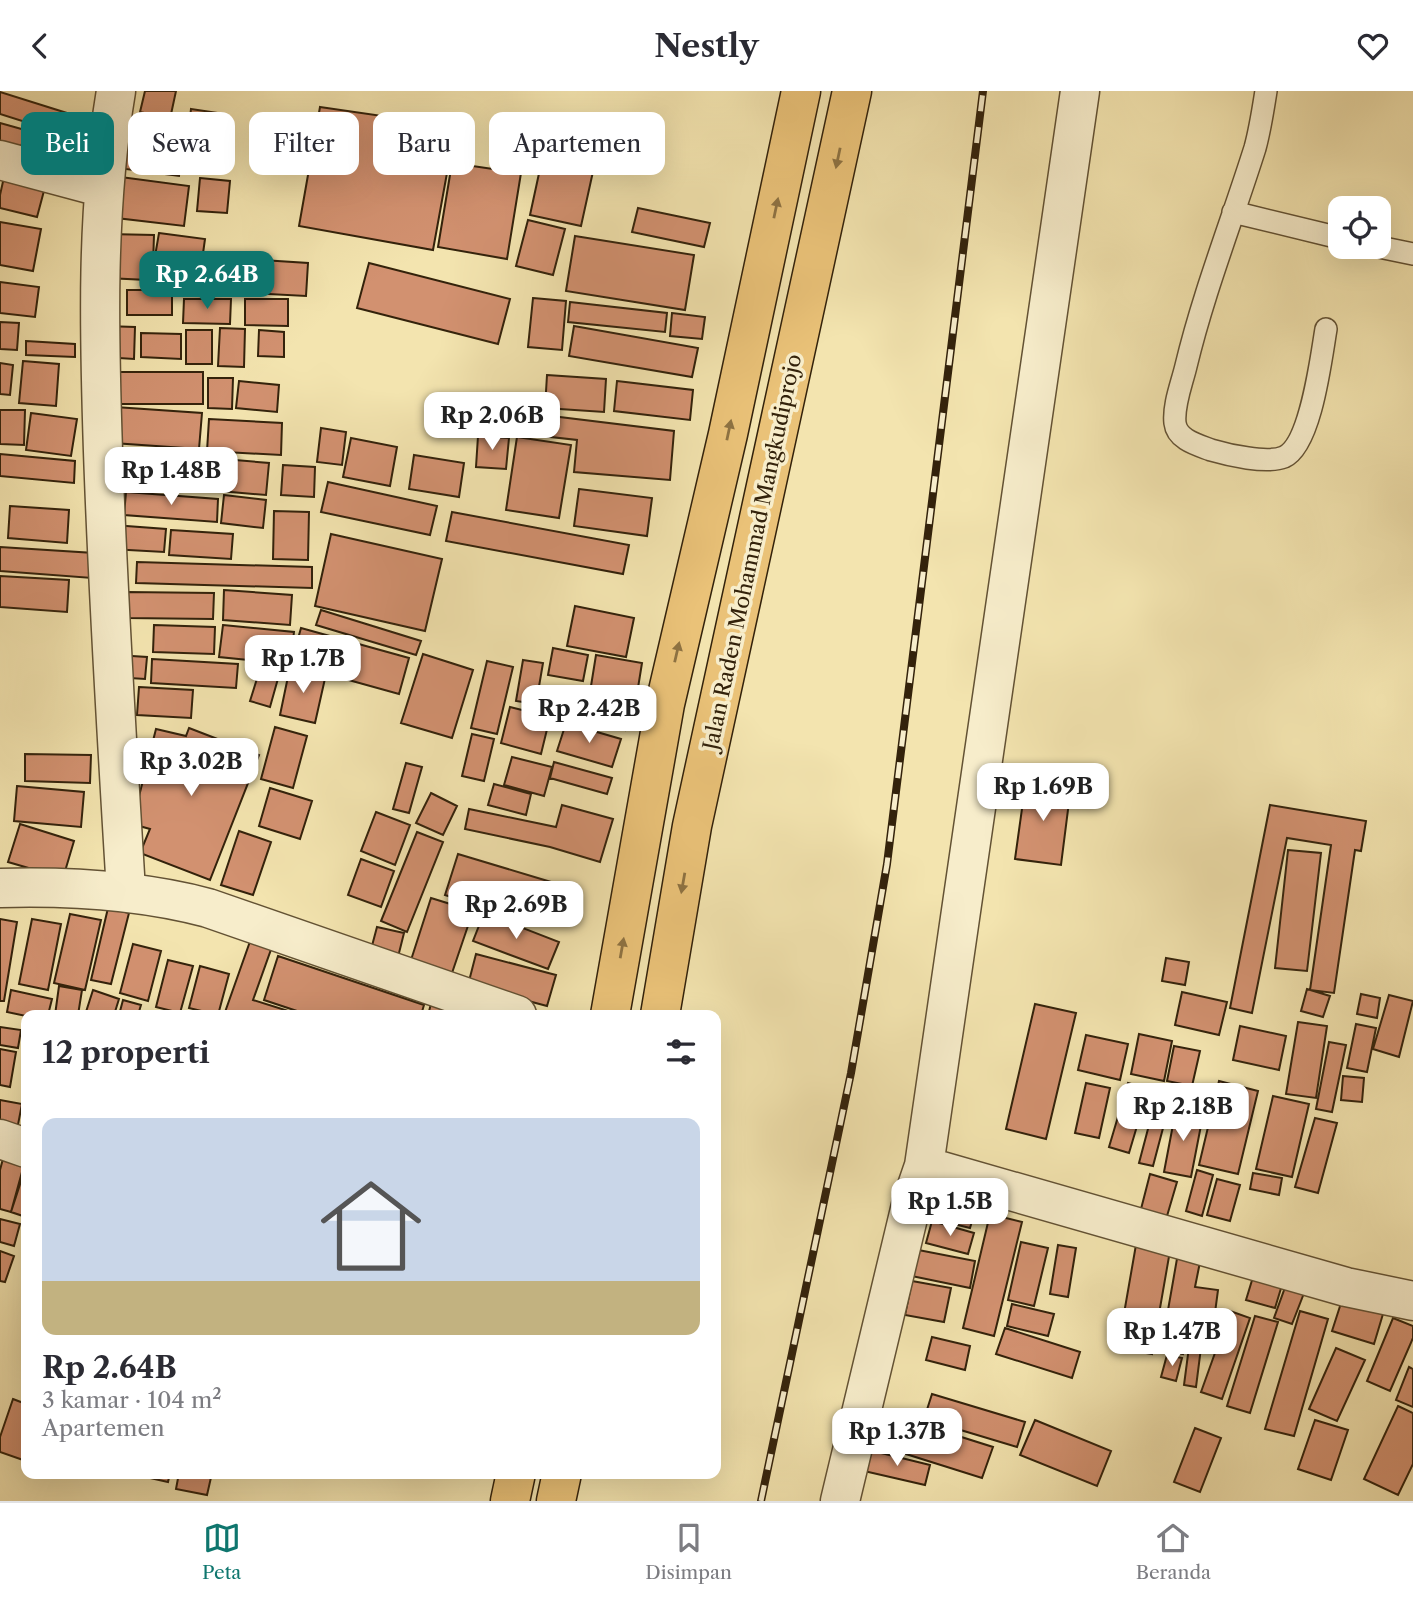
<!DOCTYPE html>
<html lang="id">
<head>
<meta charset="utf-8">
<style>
	body { margin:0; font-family:"Libre Caslon Text",serif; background:#f7f7f7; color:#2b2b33; height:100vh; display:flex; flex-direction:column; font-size:26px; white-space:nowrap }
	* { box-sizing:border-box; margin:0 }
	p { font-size:23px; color:#7c7c81 }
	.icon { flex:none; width:38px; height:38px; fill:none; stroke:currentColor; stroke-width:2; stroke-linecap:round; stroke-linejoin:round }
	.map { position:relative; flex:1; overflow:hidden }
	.drawer { position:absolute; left:21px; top:919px; width:700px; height:469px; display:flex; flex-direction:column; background:#fff; border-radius:14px; box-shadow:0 7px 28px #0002 }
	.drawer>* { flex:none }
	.guide { position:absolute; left:21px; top:21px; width:700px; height:63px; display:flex; gap:14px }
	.fabs { position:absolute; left:1328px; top:105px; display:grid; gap:14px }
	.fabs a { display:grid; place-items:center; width:63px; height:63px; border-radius:14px; background:#fff; box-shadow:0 7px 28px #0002; font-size:35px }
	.price { position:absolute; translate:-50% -60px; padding:0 16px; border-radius:14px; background:#fff; color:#222; font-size:23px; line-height:46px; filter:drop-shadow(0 2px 4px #0008) }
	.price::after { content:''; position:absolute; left:50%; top:42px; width:21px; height:16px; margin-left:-10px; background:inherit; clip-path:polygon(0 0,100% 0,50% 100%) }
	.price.current { background:#0f766e; color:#fff }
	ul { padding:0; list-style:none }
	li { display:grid; align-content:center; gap:14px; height:371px; padding:0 21px }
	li+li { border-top:2px solid #e1e1e2 }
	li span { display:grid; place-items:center; height:217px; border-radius:14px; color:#555 }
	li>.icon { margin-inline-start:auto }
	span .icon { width:126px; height:126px; fill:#fffc; stroke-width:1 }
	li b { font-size:30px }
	h2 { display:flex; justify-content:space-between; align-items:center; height:84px; padding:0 21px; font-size:30px }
	.pill { padding:0 24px; border-radius:14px; background:#fff; box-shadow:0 7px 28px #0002; font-size:24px; line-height:63px }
	.pill.current { background:#0f766e; color:#fff }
	header { display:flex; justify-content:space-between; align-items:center; height:91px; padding:0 21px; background:#fff; font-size:32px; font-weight:800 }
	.tab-bar { display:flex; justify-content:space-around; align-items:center; height:98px; border-top:2px solid #e1e1e2; background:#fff; font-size:19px; color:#7c7c81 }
	.tab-bar a { display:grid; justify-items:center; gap:4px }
	.tab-bar .current { color:#0f766e }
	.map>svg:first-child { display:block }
</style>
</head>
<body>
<header><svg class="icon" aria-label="back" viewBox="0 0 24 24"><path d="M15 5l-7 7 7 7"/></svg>Nestly<svg class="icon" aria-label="heart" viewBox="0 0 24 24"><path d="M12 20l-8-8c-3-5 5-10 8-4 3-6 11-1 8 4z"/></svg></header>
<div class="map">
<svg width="1413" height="1410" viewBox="0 0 1413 1410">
	<rect width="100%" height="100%" fill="#f3e4af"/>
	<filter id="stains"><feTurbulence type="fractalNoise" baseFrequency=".00286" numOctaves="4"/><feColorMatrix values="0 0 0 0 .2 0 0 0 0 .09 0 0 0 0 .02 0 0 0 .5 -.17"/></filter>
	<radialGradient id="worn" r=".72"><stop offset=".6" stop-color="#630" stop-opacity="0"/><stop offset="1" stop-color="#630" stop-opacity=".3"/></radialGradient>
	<path fill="#d29170" stroke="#33220b" stroke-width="2" d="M145,0h31l-6,28 -30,-7z
		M0,1l86,27 -7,20 -79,-25z
		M320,16l90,13 -6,34 45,8 -16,88 -134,-24z
		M191,18l34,5 -2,17 -34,-4z
		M0,32l25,7 -5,22 -20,-5z
		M112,59l69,9 -2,17 -69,-9z
		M543,64l51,12 -13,59 -51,-11z
		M452,72l69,10 -14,86 -69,-12z
		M113,85l76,10 -5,40 -76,-9z
		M4,86l41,10 -8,30 -37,-9v-13z
		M200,87l30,3 -3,32 -30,-2z
		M638,117l72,15 -6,24 -72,-15z
		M528,129l37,9 -12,46 -37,-9z
		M0,131l41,7 -8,42 -33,-6z
		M159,142l46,6 -4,29 -47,-6z
		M108,143l46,1 -1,30 55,6 -3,21 -59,-6 1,-6 -40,-2z
		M575,145l119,19 -9,55 -119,-19z
		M217,166l91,6 -2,33 -91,-5z
		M369,172l141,36 -12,45 -141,-36z
		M0,191l39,5 -4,30 -35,-4z
		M127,199h45v25h-45z
		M533,207l33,3 -4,49 -34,-3z
		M184,208h47l-1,25 -47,-1z
		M245,208h43v27l-43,-1z
		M570,211l97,11 -2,19 -97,-10z
		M672,222l33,4 -3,22 -32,-3z
		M0,231l19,1 -2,27 -17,-1z
		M105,235l30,1 -1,32 -31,-2z
		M574,235l124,22 -6,29 -123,-21z
		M220,237l25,1 -1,38 -26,-1z
		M186,239h26v34h-26z
		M259,239l25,2v25l-26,-1z
		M141,242l40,1v25l-40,-2z
		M26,250l49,3v13l-49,-2z
		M23,270l36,3 -3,42 -37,-3z
		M0,272l13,2 -3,30 -10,-1z
		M107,281h96v32h-97z
		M547,284l59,4 -2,33 -59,-4z
		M208,287h25l-1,31 -24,-1z
		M239,290l40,4 -2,27 -41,-4z
		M617,290l76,9 -3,30 -76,-9z
		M115,316l87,6 -3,36 -86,-6z
		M478,316l53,5 -2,22 -53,-5z
		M0,319h25l-1,35 -24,-1z
		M31,322l46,6 -6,37 -45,-6z
		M535,323l139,17 -4,49 -96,-8 3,-32 -44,-5z
		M209,328l73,4 -1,32 -74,-4z
		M321,337l25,4 -4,33 -25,-3z
		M478,345l31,2 -3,31 -30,-2z
		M517,346l54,8 -12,73 -53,-8z
		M351,347l46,9 -7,39 -47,-9z
		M0,363l75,7 -1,22 -74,-7z
		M136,364l81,4 -2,26 -80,-4z
		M414,364l50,8 -5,34 -50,-8z
		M223,368l46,4 -3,32 -46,-4z
		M283,374l32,2 -1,30 -33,-2z
		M328,391l109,24 -7,29 -109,-23z
		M579,398l73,9 -5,38 -73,-10z
		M126,401l92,7 -1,23 -93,-7z
		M224,404l42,5 -3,28 -42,-5z
		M10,415l59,4 -2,33 -59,-5z
		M274,420l35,1 -1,48 -35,-1z
		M452,421l177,33 -6,29 -177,-33z
		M113,434l53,4 -2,23 -53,-3z
		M171,439l62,4 -2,25 -62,-4z
		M331,443l111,25 -17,72 -110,-25z
		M0,456l94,6 -2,25 -92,-7z
		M137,471l175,5v21l-176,-5z
		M0,485l69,4 -2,32 -67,-5z
		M224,499l68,5 -2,30 -67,-5z
		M126,501l88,1 -1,26 -87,-1z
		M575,515l59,12 -8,39 -59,-11z
		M321,519l100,31 -5,14 -100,-30z
		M154,534l61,2 -1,27 -61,-2z
		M223,534l71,7 -4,32 -71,-7z
		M301,537l108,30 -10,36 -108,-30z
		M553,557l35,7 -5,26 -35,-6z
		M423,563l50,16 -21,68 -51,-15z
		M116,564l31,2 -2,22 -31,-2z
		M596,564l46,8 -5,31 -46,-8z
		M152,568l86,5 -2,24 -85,-5z
		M523,569l20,3 -7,41 -20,-3z
		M487,570l26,6 -16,67 -26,-6z
		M290,576l36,7 -11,49 -35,-8z
		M260,578l19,6 -9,32 -20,-6z
		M139,596l54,3 -2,28 -54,-3z
		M579,597l53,11 -7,31 -53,-12z
		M510,616l40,10 -9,37 -40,-11z
		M566,632l55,16 -9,28 -55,-16z
		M275,636l32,9 -14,52 -32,-9z
		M189,637l70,27 -49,125 -70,-27 10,-24 -18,-5 24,-95 30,7z
		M472,643l22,5 -10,42 -22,-5z
		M25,663l66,1 -1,28 -65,-2z
		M512,666l40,10 -8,29 -40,-11z
		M554,671l58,16 -5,16 -57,-16z
		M406,672l16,4 -13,46 -16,-4z
		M1026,689l45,6 -10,79 -46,-6z
		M494,693l37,10 -5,21 -38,-10z
		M17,695l67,6 -3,35 -67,-6z
		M270,697l42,13 -12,38 -41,-13z
		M431,702l26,13 -14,29 -27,-12z
		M562,714l51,14 -13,43 -50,-15 -85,-18 4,-20 87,18z
		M1270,714l96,16 -5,30 -6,-1 -21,143 -24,-3 21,-145 -44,-7 -35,175 -22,-5z
		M376,721l34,13 -15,40 -34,-14z
		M20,733l54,17 -11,37 -55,-16z
		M239,740l32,11 -18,53 -32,-10z
		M417,741l26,10 -36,90 -26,-11z
		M1288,759l33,3 -14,118 -32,-3z
		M458,763l93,28 -12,41 -94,-28z
		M361,768l33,12 -13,36 -33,-12z
		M431,807l42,13 -21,62 -41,-13z
		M108,817l21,5 -18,71 -20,-4z
		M484,822l75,29 -11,27 -75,-28z
		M70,823l31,6 -16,70 -31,-7z
		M0,828l17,3 -13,79h-4z
		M32,828l29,5 -13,66 -29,-6z
		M377,836l27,6 -8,32 -27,-8z
		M253,842l21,8 -21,59 48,15h-77z
		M133,853l28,7 -13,50 -28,-8z
		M476,863l80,21 -9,31 -79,-21z
		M278,865l146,49 -3,10h-112l-45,-15z
		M1166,867l23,4 -4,23 -23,-4z
		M168,869l25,6 -13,47 -24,-6z
		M200,875l29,8 -11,41 -29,-7z
		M59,895l23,4 -4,25h-23z
		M1307,898l23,7 -7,21 -22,-6z
		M11,899l41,9 -4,16 -22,1 -19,-4z
		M93,899l26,9 -5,16h-29z
		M1182,901l45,10 -8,33 -44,-10z
		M1361,903l19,4 -3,20 -20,-4z
		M1389,904l24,6 -14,56 -26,-8z
		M123,909l18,5 -3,10h-19z
		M431,913l26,6 -2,5h-27z
		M1035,913l41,9 -30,126 -40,-10z
		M1298,931l29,4 -11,72 -30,-4z
		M1356,933l20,4 -9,44 -20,-4z
		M1240,935l46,10 -7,34 -46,-10z
		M0,936l21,3 -3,18 -18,-3z
		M1139,943l33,7 -8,40 -33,-7z
		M1086,944l42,9 -8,36 -42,-10z
		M1329,951l17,3 -14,67 -16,-3z
		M1174,955l26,5 -8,35 -25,-5z
		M0,958l16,3 -6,35 -10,-2z
		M1343,985l21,2 -2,24 -21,-2z
		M1219,990l39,10 -20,83 -39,-9z
		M1086,992l24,5 -11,50 -24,-5z
		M1128,992l20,6 -19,64 -20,-6z
		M1158,1000l14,3 -19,72 -14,-3z
		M1273,1005l36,8 -17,73 -36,-8z
		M0,1009l22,4 -6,31 -16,-3z
		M1176,1018l27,6 -12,62 -27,-5z
		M1315,1027l22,5 -19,70 -23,-6z
		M4,1064l21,6 -14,51 -11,-3v-39z
		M25,1078l1,1v47l-15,-5z
		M1197,1079l16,5 -11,41 -16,-5z
		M1253,1082l29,5 -3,17 -29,-6z
		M1150,1083l27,8 -10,34 -26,-7z
		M1217,1088l23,6 -10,36 -23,-6z
		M938,1100l40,10 -8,27 -40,-10z
		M990,1123l32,8 -28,114 -31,-8z
		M0,1128l20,5 -6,22 -14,-4z
		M932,1130l42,12 -6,21 -42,-11z
		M1137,1148l34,6 -19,109 -34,-6z
		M1021,1151l27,6 -14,58 -26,-6z
		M1058,1154l18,3 -8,49 -18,-3z
		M903,1156l72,14 -5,27 -73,-15z
		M0,1160l14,5 -9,26 -5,-1z
		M1178,1162l23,4 -6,30 23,3 -5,38 -24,-3 -6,29 -22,-4z
		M1253,1186l29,8 -7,23 -29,-8z
		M912,1190l39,7 -7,34 -39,-7z
		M1287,1191l19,6 -14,36 -18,-6z
		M1342,1209l41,14 -9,30 -42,-13z
		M1012,1213l42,10 -6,22 -41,-10z
		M1230,1220l20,7 -28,81 -21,-7z
		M1300,1220l28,8 -34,117 -29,-7z
		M1255,1225l23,6 -28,91 -23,-7z
		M1393,1227l20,8v12l-23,53 -23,-10z
		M1005,1237l75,24 -8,26 -76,-24z
		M932,1246l38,9 -5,24 -39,-10z
		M1190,1248l12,1 -6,47 -12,-2z
		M1336,1257l29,12 -28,61 -28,-12z
		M1167,1264l15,3 -6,23 -15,-4z
		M1409,1276l4,2v38l-17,-7z
		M932,1303l93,28 -8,25 -93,-28z
		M13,1308l13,5v57l-26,-9v-15z
		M1398,1315l15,7v51l-15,31 -34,-16z
		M1035,1329l76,31 -14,35 -77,-31z
		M1315,1329l33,10 -17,50 -33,-11z
		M917,1332l76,24 -11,31 -76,-24z
		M1195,1337l26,10 -21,54 -26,-10z
		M869,1359l61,15 -5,20 -61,-14z
		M151,1382h19l-2,9 -18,-4z
		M179,1382h33l-5,22 -31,-6z"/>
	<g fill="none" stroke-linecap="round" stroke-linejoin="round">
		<defs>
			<path id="lane" d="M1266,0c-3,19 -6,39 -11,57 -23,73 -51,143 -69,218 -4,17 -13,39 -11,57 2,17 23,22 36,27 17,5 56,14 73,7 27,-12 37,-99 42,-128
				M1233,121l107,26
				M1379,156l34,7"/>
			<path id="street" d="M116,0c-20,119 -17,240 -13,360 5,147 14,293 23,440
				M0,69l104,28
				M0,797c71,-2 140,2 208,20l309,107
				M0,1048l26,9
				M924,1075l156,-1075
				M840,1410l72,-300 12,-35 422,121 67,14"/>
			<path id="highway" d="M610,924l55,-311 63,-270 73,-343
				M660,924l32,-189 160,-735
				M510,1410l6,-28
				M556,1410l6,-28"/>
		</defs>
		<use href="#lane" stroke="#635234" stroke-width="24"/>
		<use href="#street" stroke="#635234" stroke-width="41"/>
		<use href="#highway" stroke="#33220b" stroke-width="41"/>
		<use href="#lane" stroke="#f7edcb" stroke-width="21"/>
		<use href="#street" stroke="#f7edcb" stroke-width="38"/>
		<use href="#highway" stroke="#eac278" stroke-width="38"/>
		<defs>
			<path id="rail" d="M761,1410l90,-428 36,-209 96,-773"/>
		</defs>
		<use href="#rail" stroke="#33220b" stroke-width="8"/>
		<use href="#rail" stroke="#f7edcb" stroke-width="5" stroke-dasharray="16" stroke-linecap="butt"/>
	</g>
	<defs><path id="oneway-solid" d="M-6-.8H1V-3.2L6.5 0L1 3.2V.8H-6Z" transform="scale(1.75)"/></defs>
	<g fill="#8e7242">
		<use href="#oneway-solid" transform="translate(838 67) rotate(102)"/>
		<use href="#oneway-solid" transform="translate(776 117) rotate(-78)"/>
		<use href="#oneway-solid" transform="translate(729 339) rotate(-78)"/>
		<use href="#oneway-solid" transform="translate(677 561) rotate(-77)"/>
		<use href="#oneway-solid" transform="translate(683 792) rotate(100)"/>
		<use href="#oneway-solid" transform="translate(622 857) rotate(-80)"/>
	</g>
	<g text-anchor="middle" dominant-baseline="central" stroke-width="7" stroke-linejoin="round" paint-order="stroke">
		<g font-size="21" fill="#33220b" stroke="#f7edcb">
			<text transform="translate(752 461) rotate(-78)">Jalan Raden Mohammad Mangkudiprojo</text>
		</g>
	</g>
	<rect width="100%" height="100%" filter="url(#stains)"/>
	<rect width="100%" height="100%" fill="url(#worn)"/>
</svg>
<div class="fabs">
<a><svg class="icon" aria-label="locate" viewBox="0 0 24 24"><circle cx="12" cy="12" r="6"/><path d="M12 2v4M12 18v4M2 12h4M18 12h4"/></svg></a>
</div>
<b class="price current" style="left:207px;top:220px">Rp 2.64B</b>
<b class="price" style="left:492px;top:361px">Rp 2.06B</b>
<b class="price" style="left:171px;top:416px">Rp 1.48B</b>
<b class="price" style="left:303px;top:604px">Rp 1.7B</b>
<b class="price" style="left:589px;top:654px">Rp 2.42B</b>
<b class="price" style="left:191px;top:707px">Rp 3.02B</b>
<b class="price" style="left:1043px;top:732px">Rp 1.69B</b>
<b class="price" style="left:516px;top:850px">Rp 2.69B</b>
<b class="price" style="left:1183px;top:1052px">Rp 2.18B</b>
<b class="price" style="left:950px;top:1147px">Rp 1.5B</b>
<b class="price" style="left:1172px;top:1277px">Rp 1.47B</b>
<b class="price" style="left:897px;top:1377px">Rp 1.37B</b>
<div class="guide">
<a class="pill current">Beli</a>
<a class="pill">Sewa</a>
<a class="pill">Filter</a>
<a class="pill">Baru</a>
<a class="pill">Apartemen</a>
</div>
<section class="drawer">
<h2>12 properti<svg class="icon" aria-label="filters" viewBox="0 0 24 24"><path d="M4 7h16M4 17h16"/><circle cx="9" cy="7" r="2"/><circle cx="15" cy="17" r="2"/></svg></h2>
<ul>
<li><span style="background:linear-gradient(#c9d6e8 75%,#c2b280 0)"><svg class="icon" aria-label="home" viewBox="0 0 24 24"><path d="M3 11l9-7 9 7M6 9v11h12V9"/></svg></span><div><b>Rp 2.64B</b><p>3 kamar · 104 m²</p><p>Apartemen</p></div></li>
</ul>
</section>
</div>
<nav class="tab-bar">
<a class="current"><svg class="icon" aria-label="map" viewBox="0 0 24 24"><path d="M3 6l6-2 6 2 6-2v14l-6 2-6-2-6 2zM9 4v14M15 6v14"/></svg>Peta</a>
<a><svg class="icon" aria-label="saved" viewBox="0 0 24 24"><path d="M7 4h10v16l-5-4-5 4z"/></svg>Disimpan</a>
<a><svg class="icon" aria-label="home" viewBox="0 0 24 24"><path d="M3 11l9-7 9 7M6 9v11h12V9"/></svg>Beranda</a>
</nav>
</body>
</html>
